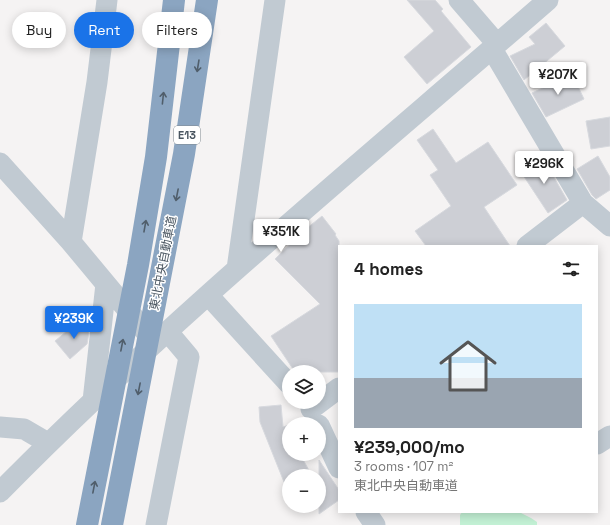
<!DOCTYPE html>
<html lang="en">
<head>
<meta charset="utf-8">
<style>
	body { margin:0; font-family:"Space Grotesk","Noto Sans JP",sans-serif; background:#f2f2f2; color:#222; height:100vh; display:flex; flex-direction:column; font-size:15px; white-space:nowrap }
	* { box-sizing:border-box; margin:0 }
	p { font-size:13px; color:#767676 }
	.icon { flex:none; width:22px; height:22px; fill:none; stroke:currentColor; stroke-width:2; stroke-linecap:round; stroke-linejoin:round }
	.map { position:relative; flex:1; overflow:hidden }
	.sheet { position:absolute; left:338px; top:245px; width:260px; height:268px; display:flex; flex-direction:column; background:#fff; border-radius:0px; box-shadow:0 2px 10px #0003 }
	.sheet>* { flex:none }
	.guide { position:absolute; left:12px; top:12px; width:266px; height:36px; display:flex; gap:8px }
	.fabs { position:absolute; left:282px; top:365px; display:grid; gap:8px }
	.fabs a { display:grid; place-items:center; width:44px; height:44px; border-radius:50%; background:#fff; box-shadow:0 2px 10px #0003; font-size:20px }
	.price { position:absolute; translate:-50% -34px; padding:0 9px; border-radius:4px; background:#fff; color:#222; font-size:13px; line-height:26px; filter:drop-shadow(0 1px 2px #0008) }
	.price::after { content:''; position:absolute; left:50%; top:24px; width:12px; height:9px; margin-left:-6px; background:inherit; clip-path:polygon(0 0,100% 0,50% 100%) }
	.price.current { background:#1a73e8; color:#fff }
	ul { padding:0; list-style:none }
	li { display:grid; align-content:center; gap:8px; height:212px; padding:0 16px }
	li+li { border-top:1px solid #e0e0e0 }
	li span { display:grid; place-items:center; height:124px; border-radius:0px; color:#555 }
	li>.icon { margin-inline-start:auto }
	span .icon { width:72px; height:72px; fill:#fffc; stroke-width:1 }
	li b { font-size:17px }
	h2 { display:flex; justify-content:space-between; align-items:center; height:48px; padding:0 16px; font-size:17px }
	.pill { padding:0 14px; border-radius:18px; background:#fff; box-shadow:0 2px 10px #0003; font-size:14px; line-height:36px }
	.pill.current { background:#1a73e8; color:#fff }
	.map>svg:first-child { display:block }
</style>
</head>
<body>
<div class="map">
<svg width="610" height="525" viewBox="0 0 610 525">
	<rect width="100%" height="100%" fill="#f5f3f3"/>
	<path fill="#c3f1d5" d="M462,512h57l12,6 6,4v3h-77v-10z"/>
	<path fill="#cdcfd5" stroke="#d7d9de" d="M407,0h28l8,9 -2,2 30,36 -44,37 -23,-27 30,-26z
		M546,23l19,23 -41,34 -14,-24 25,-12 -6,-7z
		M572,74l12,25 -38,18 -14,-24z
		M610,117v29l-19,3 -5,-28z
		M433,129l23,34 32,-21 29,43 -33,22 26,39h-84l-11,-15 36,-25 -21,-31 8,-5 -21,-30z
		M598,156l12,21v13l-14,9 -4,-4 -15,-26z
		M543,158l24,42 -19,13 -27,-41z
		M322,216l14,18 -1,1 4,6v131h-44l-24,-36 49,-32 -45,-45 31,-30z
		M79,321l10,12 -2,11 -17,15 -15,-18z
		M281,405l2,22 6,-2v29h11l12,22h-23l-1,16 -28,-70 -1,-15z
		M319,460l20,30v10l-20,14z"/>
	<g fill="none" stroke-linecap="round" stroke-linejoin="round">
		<path stroke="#c1cad2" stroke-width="21" d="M459,0l38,44
			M492,49l91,154 27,23
			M0,163l71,79 84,101
			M71,242l26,-160 10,-82
			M527,246l56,-43
			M237,269l38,-269
			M208,295l81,89
			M93,401l13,-117
			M311,409l28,-21
			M319,425l20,43
			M0,427l24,2 24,14
			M597,444l13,-8
			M0,492c172,-175 363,-331 548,-492
			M366,512l9,13
			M156,525l33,-168 -21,-25"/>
		<path stroke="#8ba5c1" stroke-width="22" d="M87,525l51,-260 18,-108 18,-157
			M112,525l72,-371 23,-154"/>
	</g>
	<defs><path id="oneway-shaft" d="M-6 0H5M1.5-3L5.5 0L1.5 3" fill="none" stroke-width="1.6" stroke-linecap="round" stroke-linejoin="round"/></defs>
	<g stroke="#505e6b">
		<use href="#oneway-shaft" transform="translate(198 66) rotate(99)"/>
		<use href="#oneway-shaft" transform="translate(163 98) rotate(-84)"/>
		<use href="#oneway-shaft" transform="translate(177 195) rotate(101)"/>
		<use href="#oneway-shaft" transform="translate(145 226) rotate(-80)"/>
		<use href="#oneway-shaft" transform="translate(122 345) rotate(-79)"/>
		<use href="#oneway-shaft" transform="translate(139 389) rotate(101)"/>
		<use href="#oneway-shaft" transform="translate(94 487) rotate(-79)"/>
	</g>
	<g text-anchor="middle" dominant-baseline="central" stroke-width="3" stroke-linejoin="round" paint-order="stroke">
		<rect fill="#fff" stroke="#808990" stroke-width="1" x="174" y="126" width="26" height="18" rx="3"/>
		<g font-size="11" font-weight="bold" fill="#4a5661">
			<text x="187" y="135">E13</text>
		</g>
		<g font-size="12" fill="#4a5661" stroke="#fff">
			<text transform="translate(163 263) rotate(-79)">東北中央自動車道</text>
		</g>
	</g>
</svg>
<div class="fabs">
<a><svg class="icon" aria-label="layers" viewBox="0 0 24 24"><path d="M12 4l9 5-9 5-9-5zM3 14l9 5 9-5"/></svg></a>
<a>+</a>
<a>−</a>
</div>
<b class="price" style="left:558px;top:96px">¥207K</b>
<b class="price" style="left:544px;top:185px">¥296K</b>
<b class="price" style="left:281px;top:253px">¥351K</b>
<b class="price current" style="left:74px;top:340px">¥239K</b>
<div class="guide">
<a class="pill">Buy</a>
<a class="pill current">Rent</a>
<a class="pill">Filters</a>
</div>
<section class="sheet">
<h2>4 homes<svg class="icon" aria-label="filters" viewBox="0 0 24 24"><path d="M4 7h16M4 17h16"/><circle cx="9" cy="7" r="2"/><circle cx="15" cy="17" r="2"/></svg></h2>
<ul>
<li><span style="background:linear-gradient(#bfe0f5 60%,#9aa5b1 0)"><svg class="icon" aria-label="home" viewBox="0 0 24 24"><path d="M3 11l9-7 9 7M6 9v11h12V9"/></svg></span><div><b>¥239,000/mo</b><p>3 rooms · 107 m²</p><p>東北中央自動車道</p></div></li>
</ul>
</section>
</div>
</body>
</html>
